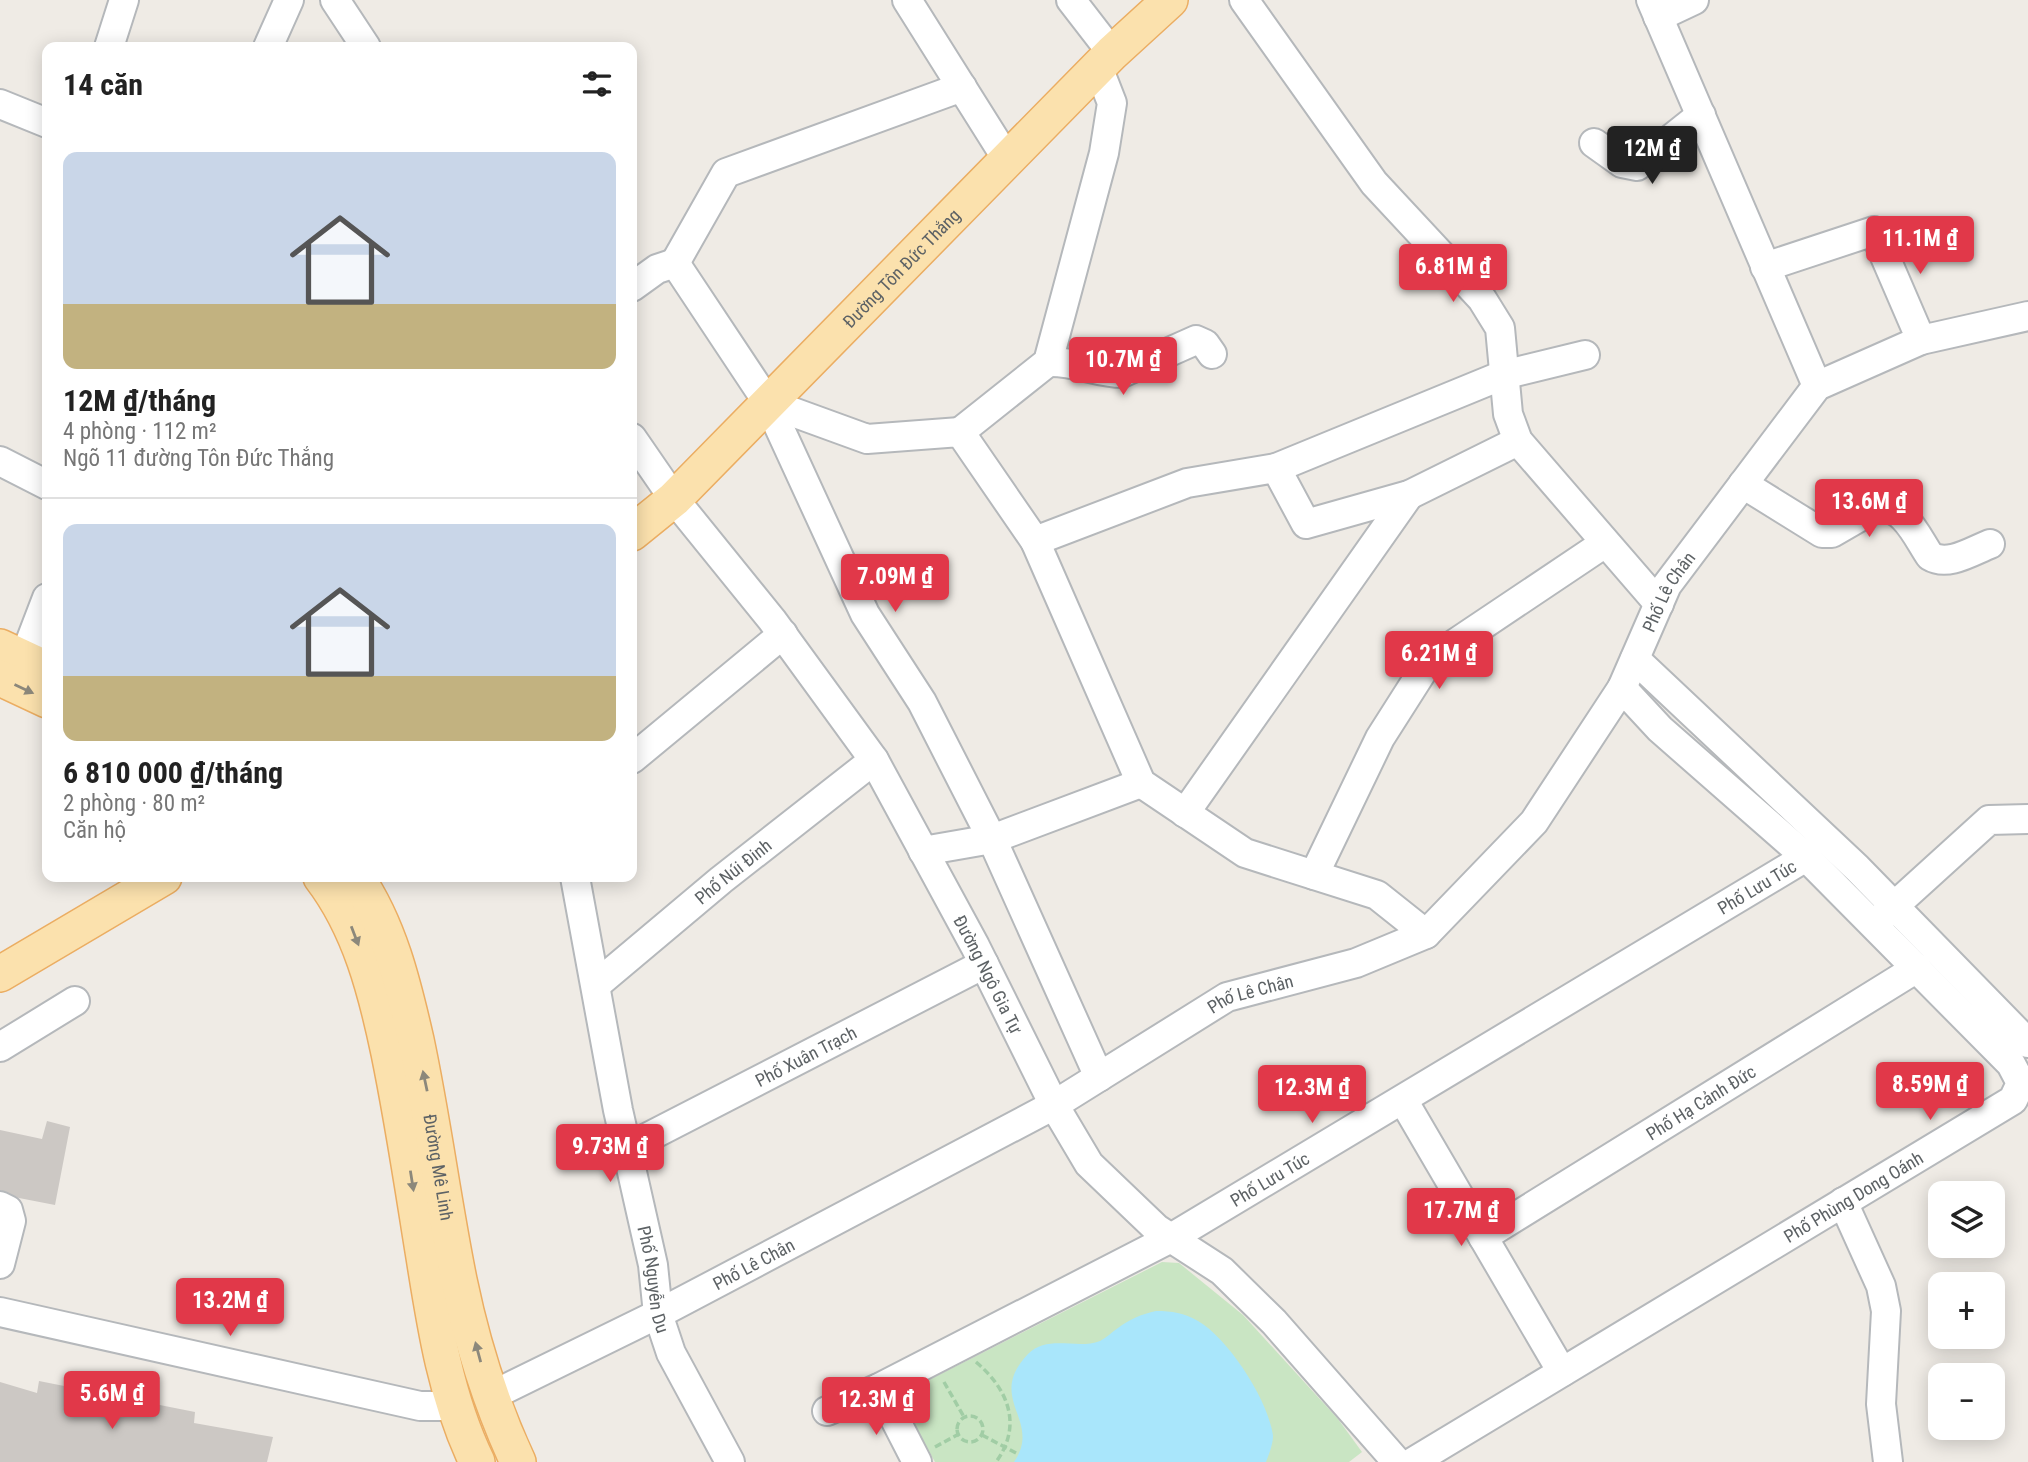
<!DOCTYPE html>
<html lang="vi">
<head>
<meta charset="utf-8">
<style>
	body { margin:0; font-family:"Roboto Condensed",sans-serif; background:#f6f6f6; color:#222; height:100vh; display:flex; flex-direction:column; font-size:26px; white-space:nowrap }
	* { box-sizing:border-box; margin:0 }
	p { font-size:23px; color:#767676 }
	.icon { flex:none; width:38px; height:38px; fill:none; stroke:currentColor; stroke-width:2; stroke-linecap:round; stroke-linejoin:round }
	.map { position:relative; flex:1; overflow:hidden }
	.details { position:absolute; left:42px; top:42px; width:595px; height:840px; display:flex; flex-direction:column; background:#fff; border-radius:14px; box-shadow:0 4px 18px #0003 }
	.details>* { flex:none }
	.buttons { position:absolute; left:1928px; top:1181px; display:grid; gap:14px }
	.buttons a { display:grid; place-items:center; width:77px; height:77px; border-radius:14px; background:#fff; box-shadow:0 4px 18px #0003; font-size:35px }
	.price { position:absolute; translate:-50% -60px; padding:0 16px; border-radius:7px; background:#e13849; color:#fff; font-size:23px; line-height:46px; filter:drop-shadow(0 2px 4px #0008) }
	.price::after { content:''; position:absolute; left:50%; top:42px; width:21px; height:16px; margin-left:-10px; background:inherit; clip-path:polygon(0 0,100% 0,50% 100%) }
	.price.current { background:#222; color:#fff }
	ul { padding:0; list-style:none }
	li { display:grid; align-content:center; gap:14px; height:371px; padding:0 21px }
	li+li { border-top:2px solid #e0e0e0 }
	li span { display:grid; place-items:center; height:217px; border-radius:14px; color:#555 }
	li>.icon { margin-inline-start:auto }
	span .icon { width:126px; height:126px; fill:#fffc; stroke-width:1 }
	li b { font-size:30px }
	h2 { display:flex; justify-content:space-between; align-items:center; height:84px; padding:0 21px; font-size:30px }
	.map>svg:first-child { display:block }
</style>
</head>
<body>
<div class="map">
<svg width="2028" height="1462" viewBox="0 0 2028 1462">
	<rect width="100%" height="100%" fill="#efebe5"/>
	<path fill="#c9e5c3" d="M1162,1262l17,1 64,52 95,104 24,33 -13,10h-414l-33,-58 9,-15z"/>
	<path fill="#a9e6fb" d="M1156,1311c16,0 28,2 42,10 30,17 71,80 75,115 0,8 -4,18 -7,26h-252c29,-42 -29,-63 14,-108 20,-20 49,-4 72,-13 6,-3 12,-9 18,-13 12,-9 24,-14 38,-17z"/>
	<path fill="#ccc8c4" d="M47,1121l23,6 -15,78 -36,-7 -19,-8v-60l42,9z
		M39,1381l156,31 -1,11 79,14 -6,25h-267v-80l37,11z"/>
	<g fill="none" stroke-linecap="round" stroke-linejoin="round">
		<defs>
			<g id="minor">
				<path d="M335,0l31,47"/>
				<path d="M907,0l100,159"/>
				<path d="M1071,0l41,53"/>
				<path d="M1244,0l130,183 108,116 18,29 8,86 10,27 141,163"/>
				<path d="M1651,0l166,386"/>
				<path d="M1658,17l36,-17"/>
				<path d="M109,47l15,-47"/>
				<path d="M268,47l21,-47"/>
				<path d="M0,104l47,19"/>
				<path d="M1594,143l28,20 15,3 64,-51"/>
				<path d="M675,263l51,-90 236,-86"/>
				<path d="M632,287l25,-18 18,-6 93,140 97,211 57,88 70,137 107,238"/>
				<path d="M1921,340l107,-24"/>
				<path d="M1048,362c28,-1 49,11 74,11l74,-33 9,4 7,10"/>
				<path d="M768,403l99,36 93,-7 75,109 106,242 104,70 132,42 49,39"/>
				<path d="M960,432l88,-70 56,-209 8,-50 -14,-36"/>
				<path id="s1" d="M632,438l42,61 98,121 102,140 101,186 79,159 35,59 68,65 65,42 52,51 123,140"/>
				<path d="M0,461l47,24"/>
				<path d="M1276,468l30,56 103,-29 109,-54"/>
				<path d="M1743,484l79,49h10l45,-26c27,-3 40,30 53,49 18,11 42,-5 60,-12"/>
				<path d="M1035,541l152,-58 89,-15 227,-93 82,-20"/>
				<path d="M24,658l23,-60"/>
				<path d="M1635,659l222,209 171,175"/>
				<path d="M632,759l151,-125"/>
				<path d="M1185,813l224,-318"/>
				<path d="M923,851l69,-12 149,-56"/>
				<path d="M1314,875l66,-137 49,-77 176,-118"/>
				<path id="s2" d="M575,877l43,233 35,155 5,49 13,39 59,109"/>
				<path d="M1881,918l108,-98 39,-1"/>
				<path id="s3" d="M596,985l125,-105 153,-120"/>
				<path d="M0,1047l75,-46"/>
				<path d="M1403,1100l159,272"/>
				<path id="s4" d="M627,1148l357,-184"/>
				<path d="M1843,1202l38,84 5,25 -5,93 7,58"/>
				<path d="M0,1206l8,4 3,11 -11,43"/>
				<path id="s5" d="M1483,1237l434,-269"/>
				<path d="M0,1312l420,94h35"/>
				<path d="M879,1388l38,74"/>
				<path id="s6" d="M491,1396l167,-82 396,-209 173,-108 129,-34 70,-29 108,-112 88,-134 45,-103 150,-199 104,-46 -47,-109 -109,36"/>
				<path id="s7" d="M827,1411l52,-23 292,-150 635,-381"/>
				<path id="s8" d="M1413,1462l600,-362 8,-17 -10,-19 -205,-207 -146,-128 -38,-41"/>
			</g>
			<g id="major">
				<path id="s9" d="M632,533l42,-34 438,-446 58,-53"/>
				<path d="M0,647l47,22"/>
				<path d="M0,678l47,22"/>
				<path d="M321,877c39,51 55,114 68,176 14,68 24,136 35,204 11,70 22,141 53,205"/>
				<path id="s10" d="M356,877c33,48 47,106 60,163 17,80 27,161 43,240 13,63 32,124 59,182"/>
				<path d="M0,974l164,-97"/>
			</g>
		</defs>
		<use href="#minor" stroke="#b5b8bb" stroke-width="32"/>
		<use href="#major" stroke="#ebad62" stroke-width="38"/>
		<path stroke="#a1cda5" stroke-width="3.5" stroke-dasharray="7 3.5" stroke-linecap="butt" d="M976,1362c32,27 47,63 20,100
			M944,1382l20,35
			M957 1429a13 13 0 1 1 26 0a13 13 0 1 1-26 0Z
			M982,1435l34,18
			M935,1447l22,-12"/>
		<use href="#minor" stroke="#fff" stroke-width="28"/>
		<use href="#major" stroke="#fbe1ad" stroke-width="35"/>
	</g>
	<defs><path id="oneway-solid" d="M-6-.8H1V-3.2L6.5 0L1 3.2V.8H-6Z" transform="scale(1.75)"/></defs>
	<g fill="#8c887b">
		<use href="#oneway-solid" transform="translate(24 689) rotate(25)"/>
		<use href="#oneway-solid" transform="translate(355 936) rotate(69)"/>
		<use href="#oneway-solid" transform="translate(425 1081) rotate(-102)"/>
		<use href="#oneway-solid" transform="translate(412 1181) rotate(81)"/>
		<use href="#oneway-solid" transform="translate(478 1352) rotate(-105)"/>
	</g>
	<g text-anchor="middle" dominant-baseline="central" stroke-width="5" stroke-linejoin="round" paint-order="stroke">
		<g font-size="18" fill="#5d6265" stroke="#fff">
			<text stroke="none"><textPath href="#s9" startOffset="378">Đường Tôn Đức Thắng</textPath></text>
			<text stroke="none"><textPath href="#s6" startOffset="1470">Phố Lê Chân</textPath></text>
			<text stroke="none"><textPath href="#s3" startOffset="178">Phố Núi Đinh</textPath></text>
			<text stroke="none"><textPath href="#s7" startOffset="1068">Phố Lưu Túc</textPath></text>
			<text stroke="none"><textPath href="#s1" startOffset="646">Đường Ngô Gia Tự</textPath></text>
			<text stroke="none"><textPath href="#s6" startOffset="861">Phố Lê Chân</textPath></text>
			<text stroke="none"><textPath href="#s4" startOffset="201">Phố Xuân Trạch</textPath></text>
			<text stroke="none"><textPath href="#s5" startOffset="256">Phố Hạ Cảnh Đức</textPath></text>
			<text stroke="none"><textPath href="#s10" startOffset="304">Đường Mê Linh</textPath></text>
			<text stroke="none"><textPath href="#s7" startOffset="500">Phố Lưu Túc</textPath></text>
			<text stroke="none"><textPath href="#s8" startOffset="514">Phố Phùng Dong Oánh</textPath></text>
			<text stroke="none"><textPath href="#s6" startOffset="294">Phố Lê Chân</textPath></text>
			<text stroke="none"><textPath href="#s2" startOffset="410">Phố Nguyễn Du</textPath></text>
		</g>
	</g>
</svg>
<div class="buttons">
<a><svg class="icon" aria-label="layers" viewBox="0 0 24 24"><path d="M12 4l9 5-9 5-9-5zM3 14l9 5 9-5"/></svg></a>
<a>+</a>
<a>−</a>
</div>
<b class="price current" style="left:1652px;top:186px">12M ₫</b>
<b class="price" style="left:1920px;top:276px">11.1M ₫</b>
<b class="price" style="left:1453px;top:304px">6.81M ₫</b>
<b class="price" style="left:1123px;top:397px">10.7M ₫</b>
<b class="price" style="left:1869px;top:539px">13.6M ₫</b>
<b class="price" style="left:895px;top:614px">7.09M ₫</b>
<b class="price" style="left:1439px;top:691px">6.21M ₫</b>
<b class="price" style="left:1930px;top:1122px">8.59M ₫</b>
<b class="price" style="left:1312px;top:1125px">12.3M ₫</b>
<b class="price" style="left:610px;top:1184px">9.73M ₫</b>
<b class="price" style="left:1461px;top:1248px">17.7M ₫</b>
<b class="price" style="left:230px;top:1338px">13.2M ₫</b>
<b class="price" style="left:112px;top:1431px">5.6M ₫</b>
<b class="price" style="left:876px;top:1437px">12.3M ₫</b>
<section class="details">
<h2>14 căn<svg class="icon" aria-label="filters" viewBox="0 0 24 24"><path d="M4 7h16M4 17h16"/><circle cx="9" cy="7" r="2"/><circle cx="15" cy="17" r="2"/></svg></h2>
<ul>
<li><span style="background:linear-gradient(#c9d6e8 70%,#c2b280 0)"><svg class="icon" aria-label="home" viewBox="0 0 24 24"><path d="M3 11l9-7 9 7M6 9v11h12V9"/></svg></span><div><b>12M ₫/tháng</b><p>4 phòng · 112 m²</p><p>Ngõ 11 đường Tôn Đức Thắng</p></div></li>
<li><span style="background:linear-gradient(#c9d6e8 70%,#c2b280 0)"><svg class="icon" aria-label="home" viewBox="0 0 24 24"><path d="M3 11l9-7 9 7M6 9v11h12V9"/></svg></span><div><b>6 810 000 ₫/tháng</b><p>2 phòng · 80 m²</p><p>Căn hộ</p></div></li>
</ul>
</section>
</div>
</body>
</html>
